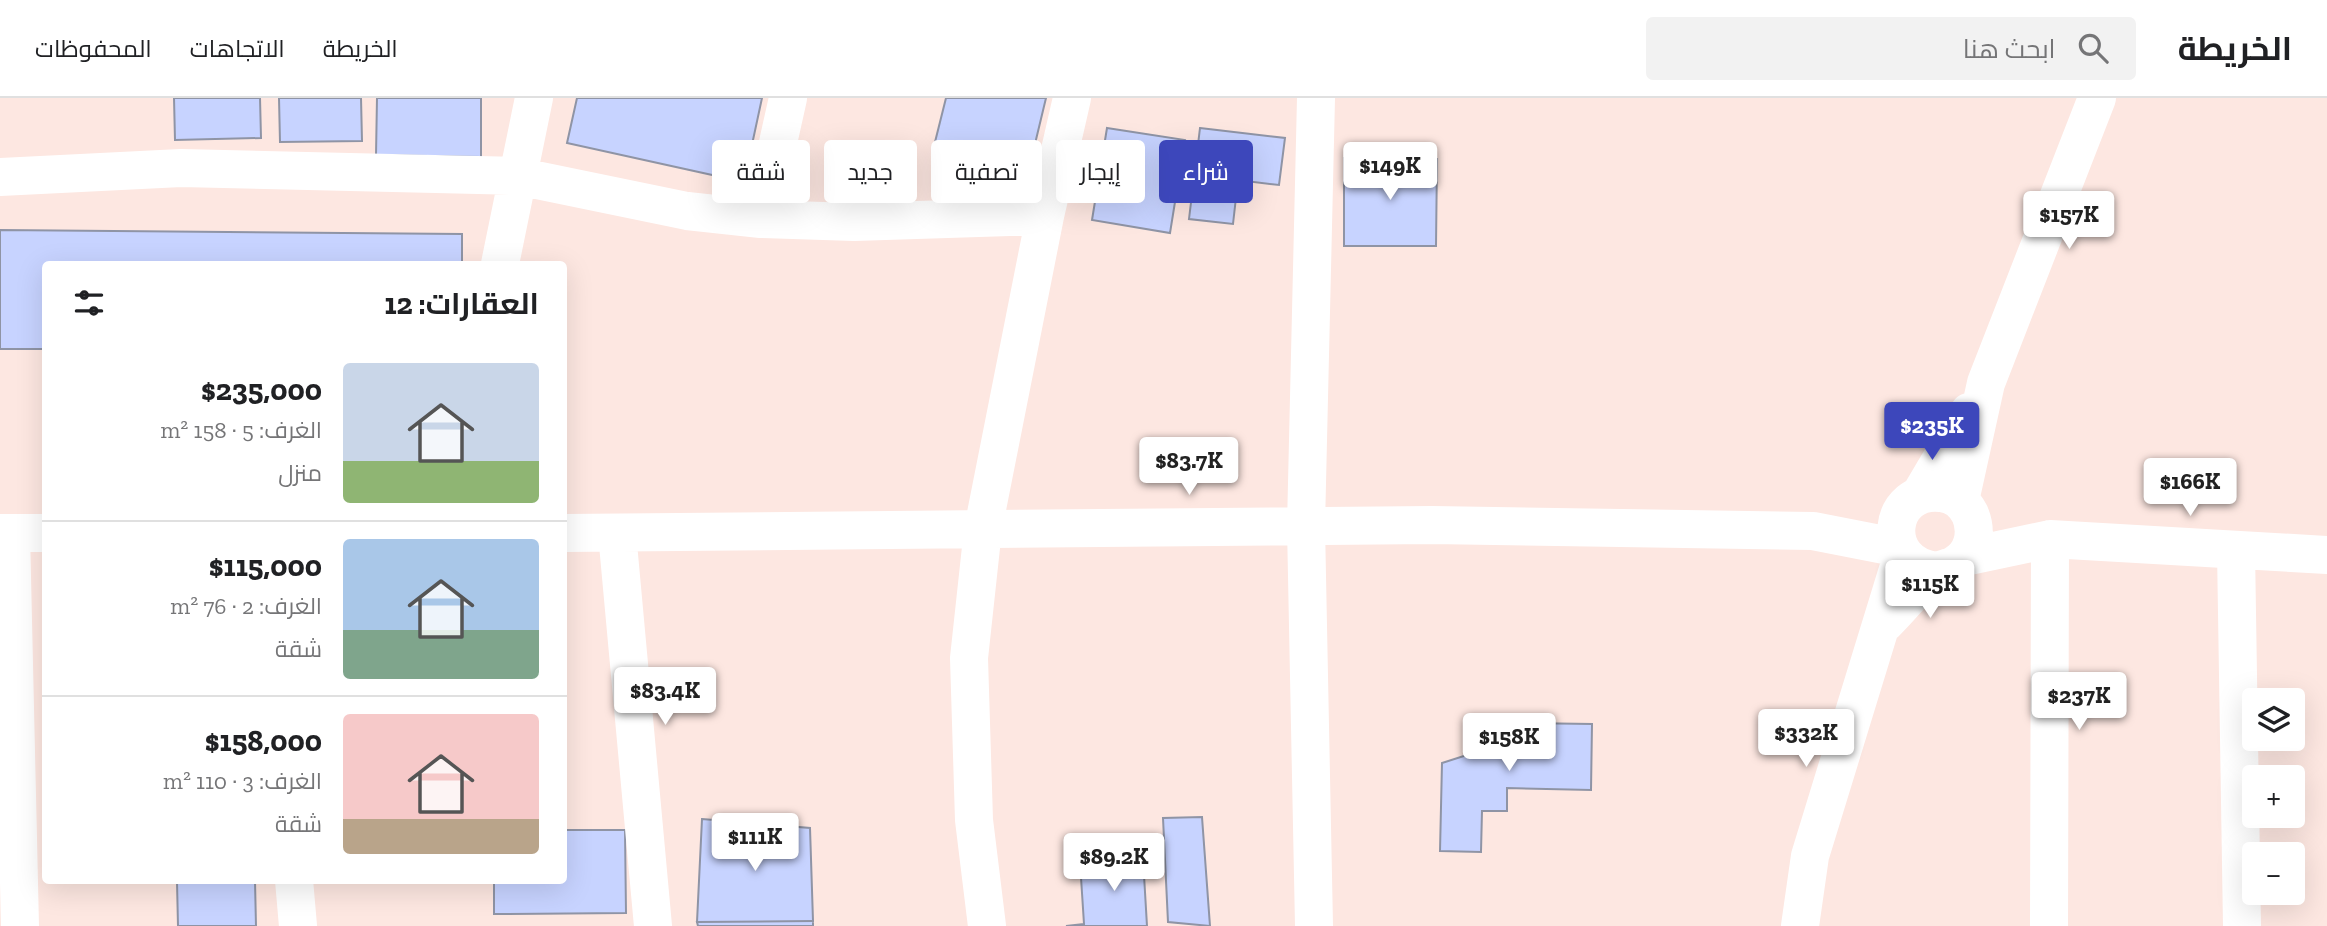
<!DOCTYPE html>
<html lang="ar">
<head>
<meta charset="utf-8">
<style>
	body { margin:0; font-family:"Zilla Slab",Cairo,serif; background:#f2f2f2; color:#202124; direction:rtl; height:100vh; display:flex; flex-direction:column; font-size:26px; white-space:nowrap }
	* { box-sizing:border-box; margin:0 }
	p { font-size:23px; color:#757577 }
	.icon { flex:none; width:38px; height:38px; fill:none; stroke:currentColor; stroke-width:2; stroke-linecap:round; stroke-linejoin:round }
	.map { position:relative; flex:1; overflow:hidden; direction:ltr }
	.panel { position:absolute; left:42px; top:163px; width:525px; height:623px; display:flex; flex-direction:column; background:#fff; border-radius:7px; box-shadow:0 7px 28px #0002; direction:rtl }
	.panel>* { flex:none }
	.hud { position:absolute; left:588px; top:42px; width:665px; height:63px; direction:rtl; display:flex; gap:14px }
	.fabs { position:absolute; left:2242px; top:590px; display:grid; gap:14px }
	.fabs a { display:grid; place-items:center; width:63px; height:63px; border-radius:7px; background:#fff; box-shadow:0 7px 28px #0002; font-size:35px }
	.price { position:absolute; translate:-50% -60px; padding:0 16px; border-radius:7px; background:#fff; color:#222; font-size:23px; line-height:46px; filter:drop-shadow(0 2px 4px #0008) }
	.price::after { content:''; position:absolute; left:50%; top:42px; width:21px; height:16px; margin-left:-10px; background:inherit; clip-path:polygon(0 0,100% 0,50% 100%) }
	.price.selected { background:#3d47bb; color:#fff }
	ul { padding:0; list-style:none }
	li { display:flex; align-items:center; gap:21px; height:175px; padding:0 28px }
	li+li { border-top:2px solid #e0e0e0 }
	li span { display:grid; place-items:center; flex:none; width:196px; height:140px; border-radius:7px; color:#555 }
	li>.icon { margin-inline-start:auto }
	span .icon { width:84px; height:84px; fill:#fffc; stroke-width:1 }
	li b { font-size:30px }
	h2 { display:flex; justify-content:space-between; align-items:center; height:84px; padding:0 28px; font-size:30px }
	.chip { padding:0 24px; border-radius:7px; background:#fff; box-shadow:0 7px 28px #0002; font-size:24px; line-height:63px }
	.chip.selected { background:#3d47bb; color:#fff }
	header { display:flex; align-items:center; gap:42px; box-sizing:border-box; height:98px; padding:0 35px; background:#fff; border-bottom:2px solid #e0e0e0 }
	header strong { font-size:33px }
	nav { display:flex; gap:38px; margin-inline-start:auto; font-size:24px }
	.search { width:490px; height:63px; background:#f2f2f2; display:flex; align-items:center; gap:18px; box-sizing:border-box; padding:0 24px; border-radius:7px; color:#757577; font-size:26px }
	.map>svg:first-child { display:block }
</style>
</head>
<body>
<header>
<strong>الخريطة</strong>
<div class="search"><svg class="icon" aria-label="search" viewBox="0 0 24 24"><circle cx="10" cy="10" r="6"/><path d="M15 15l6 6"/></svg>ابحث هنا</div>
<nav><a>الخريطة</a><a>الاتجاهات</a><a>المحفوظات</a></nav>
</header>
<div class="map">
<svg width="2327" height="828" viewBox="0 0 2327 828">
	<rect width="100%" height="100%" fill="#fde7e1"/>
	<path fill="#c7d3ff" stroke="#8f94a5" stroke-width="2" d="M174,0h86l1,40 -86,2z
		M279,0h82l1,43 -82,1z
		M377,0h104v59l-105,-2z
		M577,0h185l-18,84 -177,-39z
		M946,0h100l-18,75 -95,-23z
		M1107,30l78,12 -15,93 -78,-13z
		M1200,30l85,10 -6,47 -41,-5 -5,44 -44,-5z
		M1344,60l93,1 -1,87h-92z
		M0,132l462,4v30h-416v85h-46z
		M1468,624l124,2 -1,66 -84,-2v23h-25l-1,41 -41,-1 2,-88 25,-8z
		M1202,719l8,109 -42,-4 -5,-104z
		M702,721l108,9 3,93 -116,1z
		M564,732h61l1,83 -132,1v-34h70z
		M1143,760l4,68h-81l18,-2 -4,-62z
		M255,783l1,45h-78l-1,-44z
		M813,823v5h-115l-1,-4z"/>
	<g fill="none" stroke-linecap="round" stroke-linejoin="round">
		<path stroke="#fff" stroke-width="38" d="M0,79l181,-9 336,8 170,35 74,8 93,3 191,-6
			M761,121l27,-121
			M500,166l34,-166
			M1920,397l49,-83
			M1960,403l26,-118 111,-285
			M0,435h46
			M11,435l9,393
			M564,435l868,-8 381,6 87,17
			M617,435l36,393
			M2236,452l6,376
			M1965,459l85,-18 277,16
			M1885,525c16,-16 31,-35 49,-50 6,-5 14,-4 20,-8 19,-10 24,-32 16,-51 -6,-12 -16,-20 -29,-21 -53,-6 -64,70 -5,78
			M294,782l4,46
			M987,828l-13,-106 -5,-162 14,-129 62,-313 27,-118
			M1314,828l-8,-400 10,-428
			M1800,828l10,-70 93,-303
			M2049,828l1,-387"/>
	</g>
</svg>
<div class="fabs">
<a><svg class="icon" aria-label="layers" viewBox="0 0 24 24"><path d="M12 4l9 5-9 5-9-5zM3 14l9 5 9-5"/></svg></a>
<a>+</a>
<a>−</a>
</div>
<b class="price" style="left:1390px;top:104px">$149K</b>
<b class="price" style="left:2069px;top:153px">$157K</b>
<b class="price selected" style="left:1932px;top:364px">$235K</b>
<b class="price" style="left:1189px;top:399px">$83.7K</b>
<b class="price" style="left:2190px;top:420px">$166K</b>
<b class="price" style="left:1930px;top:522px">$115K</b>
<b class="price" style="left:665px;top:629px">$83.4K</b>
<b class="price" style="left:2079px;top:634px">$237K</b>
<b class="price" style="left:1806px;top:671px">$332K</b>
<b class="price" style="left:1509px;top:675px">$158K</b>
<b class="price" style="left:755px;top:775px">$111K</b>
<b class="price" style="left:1114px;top:795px">$89.2K</b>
<div class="hud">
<a class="chip selected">شراء</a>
<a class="chip">إيجار</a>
<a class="chip">تصفية</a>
<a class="chip">جديد</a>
<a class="chip">شقة</a>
</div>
<section class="panel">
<h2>العقارات: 12<svg class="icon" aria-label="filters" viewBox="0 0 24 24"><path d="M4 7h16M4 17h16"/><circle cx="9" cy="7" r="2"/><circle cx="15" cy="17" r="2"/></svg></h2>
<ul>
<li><span style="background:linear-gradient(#c9d6e8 70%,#8fb573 0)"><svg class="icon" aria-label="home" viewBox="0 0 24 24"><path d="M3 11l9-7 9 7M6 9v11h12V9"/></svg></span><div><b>$235,000</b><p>الغرف: 5 · 158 m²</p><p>منزل</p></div></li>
<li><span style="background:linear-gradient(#a9c7e8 65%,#7fa58c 0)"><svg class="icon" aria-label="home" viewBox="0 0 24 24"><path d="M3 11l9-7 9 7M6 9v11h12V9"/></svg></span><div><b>$115,000</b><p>الغرف: 2 · 76 m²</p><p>شقة</p></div></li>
<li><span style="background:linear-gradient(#f6c9c9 75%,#b9a48a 0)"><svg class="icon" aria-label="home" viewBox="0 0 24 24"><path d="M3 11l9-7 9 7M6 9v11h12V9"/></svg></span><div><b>$158,000</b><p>الغرف: 3 · 110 m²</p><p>شقة</p></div></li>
</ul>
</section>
</div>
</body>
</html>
